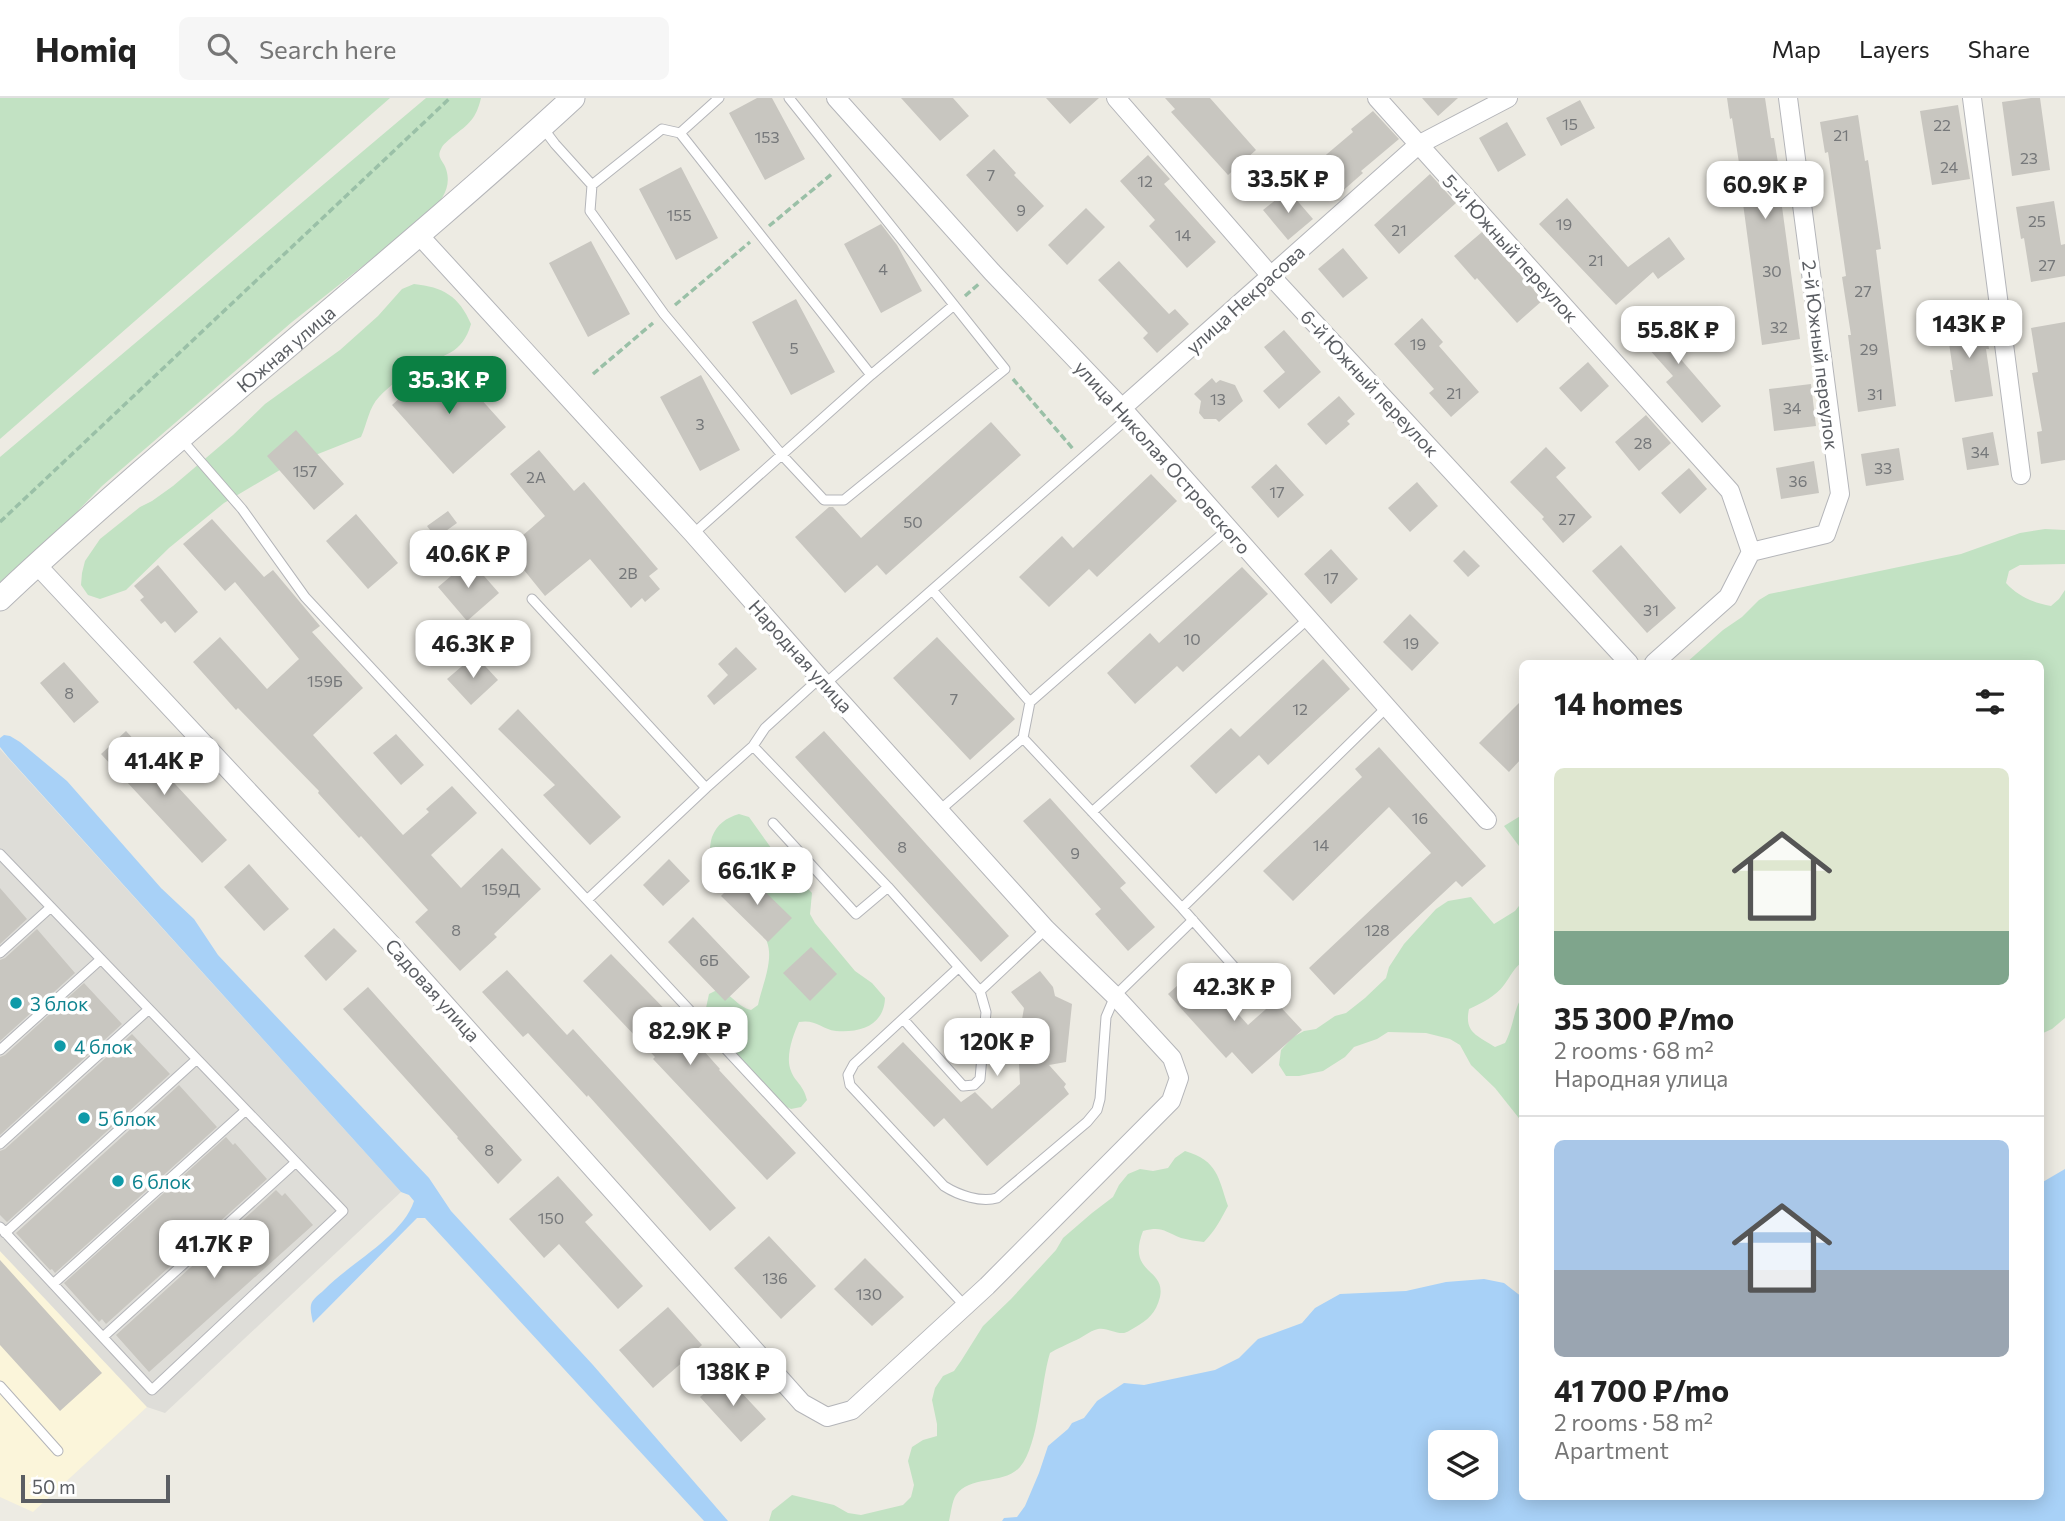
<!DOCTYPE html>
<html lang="en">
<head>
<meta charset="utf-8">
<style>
	body { margin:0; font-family:Commissioner,sans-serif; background:#f6f6f6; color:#222; height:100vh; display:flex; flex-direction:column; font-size:26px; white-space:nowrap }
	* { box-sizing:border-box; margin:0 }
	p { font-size:23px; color:#767676 }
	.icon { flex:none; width:38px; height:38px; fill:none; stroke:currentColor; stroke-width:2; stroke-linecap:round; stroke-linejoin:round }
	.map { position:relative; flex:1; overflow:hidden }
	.details { position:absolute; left:1519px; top:562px; width:525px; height:840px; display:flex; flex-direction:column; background:#fff; border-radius:10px; box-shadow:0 4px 18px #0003 }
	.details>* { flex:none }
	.buttons { position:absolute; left:1428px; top:1332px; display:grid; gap:14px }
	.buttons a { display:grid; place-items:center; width:70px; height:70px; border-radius:10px; background:#fff; box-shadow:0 4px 18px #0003; font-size:35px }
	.scale { position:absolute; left:21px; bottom:18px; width:149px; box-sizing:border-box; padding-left:7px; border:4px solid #5b5e63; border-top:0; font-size:19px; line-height:24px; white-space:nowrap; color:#5b5e63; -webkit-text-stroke:5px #fff; paint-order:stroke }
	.price { position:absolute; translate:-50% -60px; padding:0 16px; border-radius:14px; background:#fff; color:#222; font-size:23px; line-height:46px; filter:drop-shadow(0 2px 4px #0008) }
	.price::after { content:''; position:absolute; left:50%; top:42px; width:21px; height:16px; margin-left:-10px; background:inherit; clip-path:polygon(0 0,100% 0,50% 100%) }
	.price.on { background:#0b8043; color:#fff }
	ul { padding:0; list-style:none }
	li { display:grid; align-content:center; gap:14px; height:371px; padding:0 35px }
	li+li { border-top:2px solid #e0e0e0 }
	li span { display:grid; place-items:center; height:217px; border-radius:10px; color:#555 }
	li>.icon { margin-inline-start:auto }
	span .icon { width:126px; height:126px; fill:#fffc; stroke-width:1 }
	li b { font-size:30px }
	h2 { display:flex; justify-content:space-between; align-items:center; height:84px; padding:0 35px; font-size:30px }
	header { display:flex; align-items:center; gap:42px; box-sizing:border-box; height:98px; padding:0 35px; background:#fff; border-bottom:2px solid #e0e0e0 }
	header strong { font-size:33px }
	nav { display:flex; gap:38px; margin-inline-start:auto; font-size:24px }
	.search { width:490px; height:63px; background:#f6f6f6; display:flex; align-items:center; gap:18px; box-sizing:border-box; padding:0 24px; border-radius:10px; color:#767676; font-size:26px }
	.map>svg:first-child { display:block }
</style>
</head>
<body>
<header>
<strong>Homiq</strong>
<div class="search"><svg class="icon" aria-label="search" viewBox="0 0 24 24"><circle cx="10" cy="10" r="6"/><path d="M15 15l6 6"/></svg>Search here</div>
<nav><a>Map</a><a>Layers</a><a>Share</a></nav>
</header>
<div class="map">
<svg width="2065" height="1423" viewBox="0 0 2065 1423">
	<rect width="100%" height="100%" fill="#edebe3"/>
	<path fill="#fbf5da" d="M0,1153l147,156 -114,105 -33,-15z"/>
	<path fill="#deddd8" d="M0,651l401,443 -236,221 -18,-6 -147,-156z"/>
	<path fill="#c2e2c3" d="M0,0h390l-390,341z
		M426,0h55c-5,21 -12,26 -29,39 -4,4 -9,7 -11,12 -5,9 3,12 5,20 6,18 -4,31 -16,44l-138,109 -190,164 -37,38 -65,58v-125z
		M414,186c29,3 45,12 57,40 -9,31 -27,30 -52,43 -14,7 -30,19 -40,30 -10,10 -12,27 -18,40l-76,30 -61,36 -55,45 -43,42 -26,9 -12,-4 -7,-10 1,-12 3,-12 15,-22 40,-32 12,-6 21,-15 60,-51 32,-31 75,-54 38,-34 24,-27z
		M2045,431l20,1v34l-45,1 -11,6 -3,12c12,13 27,20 45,23l8,-7 6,-9v428l-13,11 -11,5 -1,-371h-354l37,-33 19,-13 17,-17 10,-6 192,-40 59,-21z
		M739,716l10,3 30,42 33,34 -2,21 5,9 40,48 17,12 13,15c-1,27 -24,35 -49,33 -15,-2 -20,-12 -37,-9 -6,13 -14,35 -8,49 4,11 12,13 16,29l-6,7 -10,2 -8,-4 -25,-28 -55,-55 6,-28 8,-4c16,4 19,16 34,20l7,-5c4,-19 16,-45 9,-63 -2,-9 -9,-16 -15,-22 -20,-23 -50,-50 -40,-83 5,-13 14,-19 27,-23z
		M1522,717v35l-18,-24z
		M1471,799l23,27 21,-13 7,-9v60c-8,6 -12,15 -18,23 -8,11 -22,18 -35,24 -5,24 8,26 26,38l10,-4c8,-14 9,-35 17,-46v125l-27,-34 -24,-23 -11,-20 -10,-6 -24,-6 -38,-1 -11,7 -23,8 -9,10 -22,14 -24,5h-13l-7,-11 2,-15 12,-13 11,-6 12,-2 19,-13 11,-3 19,-15 21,-20 3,-11 15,-23 32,-35 12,-8z
		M1185,1053c33,10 33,26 43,55 -7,13 -13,25 -24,36 -8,-1 -15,-2 -23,-4 -17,-7 -19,-12 -38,-7 -17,44 23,36 17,66 -4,16 -12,23 -26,31 -2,1 -8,5 -10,5 -8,1 -18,-6 -26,-4 -9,2 -16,9 -24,12 -8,4 -16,7 -24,12 -9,28 -11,92 -30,114 -16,18 -50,8 -64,28 -4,6 -5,18 -7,26h-180l3,-10 20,-16 42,10 14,8 13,2 42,-10 8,-8 3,-12 -6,-24 4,-14 11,-7 14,-4v-12l-5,-24 3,-12 8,-12 11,-5 7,-10 22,-35 28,-27 45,-49 7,-12 29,-25 21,-16 6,-12 9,-11 12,-5 13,2 15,-3 7,-10z"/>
	<path fill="#a8d1f7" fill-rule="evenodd" d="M4,637l6,1 10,6 47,39 94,107 33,31 24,36 211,223 22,33 142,154 135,156h-24l-279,-303h-8l-104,105c-1,-6 -4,-15 -1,-21 3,-5 9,-9 12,-12 26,-27 78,-53 90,-89l-5,-6 -8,-3 -393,-435 -8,-10v-9z
		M2065,1071v352h-1063l2,-3 13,-1 8,-11 14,-33 9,-27 20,-17 4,-6 12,-5 13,-17 27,-18 20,2 71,-15 24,-12 19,-19 44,-16 13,-15 25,-14 66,-3 40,-9 38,-3 20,4 18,14v199h518l1,-313zM1440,1344h46v46h-46z"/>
	<path fill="#c8c6c0" d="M757,0h15l33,61 -40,21 -36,-67z
		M901,0h52l16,18 -29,25z
		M1046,0h53l-29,26z
		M1165,0h45l46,52 -28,25 -57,-63 4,-3z
		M1422,0h36l-20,18z
		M1727,0h38l6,40h3l5,31 -2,1 23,169 -38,6 -20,-149 2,-1 -12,-77 -2,1z
		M2031,0h9l10,72 -38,6 -10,-74z
		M1580,2l15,28 -34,18 -15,-28z
		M1958,7l12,74 -38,6 -12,-74z
		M1373,13l26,28 -38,32 2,2 -24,21 -25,-29 39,-33 -2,-3z
		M1858,17l7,46 3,-1 13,89 -5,1 20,156 -38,6 -10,-77h3l-9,-58 4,-1 -18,-124 -3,1 -5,-31z
		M1507,24l19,33 -28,17 -19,-34z
		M994,51l22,24 -2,2 30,31 -27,26 -51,-57z
		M1148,57l22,24 -6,5 52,58 -29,26 -38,-42 6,-6 -35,-39z
		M681,69l37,71 -42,22 -37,-71z
		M1430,76l26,29 -57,51 -25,-29z
		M1288,92l25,29 -25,21 -25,-30z
		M1567,100l61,69 41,-30 16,22 -27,20 -5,-7 -37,33 -77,-81z
		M2054,103l7,44 4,-1v32l-34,6 -7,-44 -3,1 -5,-32z
		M1086,110l19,19 -38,38 -19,-20z
		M881,126l16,21 25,46 -41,22 -37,-69z
		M1482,134l61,68 -26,23 -40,-45 -2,2 -21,-24z
		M591,143l39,73 -42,23 -39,-74z
		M1343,150l25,30 -25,20 -25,-29z
		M1119,163l50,53 6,-5 14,15 -32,29 -14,-15 5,-5 -50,-53z
		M796,201l39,73 -44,23 -39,-73z
		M1667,213l21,24 -16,14 49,57 -19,17 -36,-41 7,-6 -35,-39z
		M1984,219l5,32h-3l7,47 -38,6 -5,-32h3l-7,-47z
		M1422,220l21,24 -4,4 40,46 -28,25 -22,-24 5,-4 -40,-45z
		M2065,224v138l-24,4 -4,-32 5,-1 -10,-58 6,-1 -7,-44z
		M1284,232l37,42 -42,37 -16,-18 22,-19 -21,-25z
		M444,260l62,69 -53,47 -61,-69z
		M1588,264l21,24 -28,26 -22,-24z
		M701,277l39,75 -40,21 -40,-74z
		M1212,280l4,5 4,-3 15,5 8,16 -24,21 -3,-3h-12l-5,-6 2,-12 -7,-7z
		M1811,286l5,42 -42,5 -5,-42z
		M1339,298l16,18 -8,7 3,3 -24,21 -19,-21z
		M1646,317l25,28 -32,28 -24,-29z
		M991,324l30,33 -135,120 -9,-10 -32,28 -50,-56 34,-30h4l28,31z
		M296,332l48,54 -30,26 -47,-54z
		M1993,334l6,33 -32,5 -5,-32z
		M1546,349l20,21 -10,9 36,40 -29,26 -21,-24 2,-2 -34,-35z
		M1899,350l5,32 -38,6 -5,-32z
		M539,352l35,41 10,-9 74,87 -9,7 11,13 -15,13 -3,-4 -11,10 -41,-49 -45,37 -38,-47 38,-33 -35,-42z
		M1814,363l5,32 -38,6 -5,-31z
		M1276,366l28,31 -26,23 -27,-31z
		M1689,370l18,21 -27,25 -19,-21z
		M1151,376l26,27 -80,76 -8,-8 -40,38 -30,-30 43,-41 11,12z
		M1417,384l21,24 -28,26 -22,-24z
		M448,413l9,12 -21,15 -9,-12z
		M356,416l42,49 -30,26 -42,-48z
		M212,421l52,58 9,-7 47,56 -8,6 51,56 -50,47 90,100 26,-23 -3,-3 26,-23 25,27 -46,42 30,33 41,-40 39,41 -47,45 3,3 -37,34 -45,-49 13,-12 -67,-74 -2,2 -41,-45 1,-2 -81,-83 -2,2 -43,-48 27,-25 47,52 32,-30 -64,-77 -10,9 -42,-47z
		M1621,447l55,63 -29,25 -55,-62z
		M1331,451l27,30 -27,25 -27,-30z
		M1464,452l16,16 -12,11 -15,-16z
		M470,462l29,33 -32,28 -29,-34z
		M158,467l40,47 -23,21 -10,-12 -4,3 -21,-24 4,-3 -10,-11z
		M1242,469l26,27 -85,78 -6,-6 -42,38 -28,-31 43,-40 9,10z
		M1410,516l29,29 -27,28 -29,-29z
		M937,539l78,82 -45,41 -77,-82z
		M736,549l21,22 -43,36 -7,-9 21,-21 -10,-11z
		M475,557l23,25 -27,25 -24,-26z
		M1323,561l27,30 -82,76 -9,-10 -43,39 -26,-28 41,-38 9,9z
		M64,564l35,40 -25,21 -34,-40z
		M1522,602v58l-13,14 -30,-29z
		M518,611l103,108 -31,28 -47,-50 12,-10 -57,-56z
		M126,633l101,109 -25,23 -101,-109z
		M824,633l185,205 -28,26 -186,-205z
		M396,636l28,31 -23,20 -28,-32z
		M1379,649l107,119 -24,21 -6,-6 -122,114 -25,-27 122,-115 -42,-46 -96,94 -30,-30 99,-94 -7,-8z
		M1050,700l76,85 -6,5 35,39 -27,24 -33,-37 6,-5 -78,-88z
		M669,761l21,22 -27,25 -20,-21z
		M249,766l40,45 -25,22 -40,-44z
		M745,774l47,46 -24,24 -47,-46z
		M0,790l27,31 -27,25z
		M693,819l57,60 -25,24 -57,-59z
		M334,830l23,23 -31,30 -22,-25z
		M37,831l38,44 -75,68v-81l5,-2z
		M811,849l26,27 -27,27 -27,-28z
		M611,856l74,76 35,39 -1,1 77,83 -29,27 -114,-121 2,-2 -72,-76z
		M1197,870l51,57 27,-24 27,29 -50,44 -20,-22 -6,6 -58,-64z
		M507,872l60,65 6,-6 163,179 -26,23 -122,-136 -1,2 -59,-64 -5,4 -41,-45z
		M1040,873l13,16 2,9 17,8 -6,58 -17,3 17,19 -2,3 5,7 -82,72 -43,-48 -10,9 -57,-60 26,-25 58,60 14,-10 17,17 28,-25 -2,-42 6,-34 -13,-16z
		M84,885l38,41 -122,111v-78l5,-2z
		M368,889l154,173 -24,24 -41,-46 1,-1 -115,-128z
		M132,936l38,40 -163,148 -7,-7v-64l5,-2z
		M179,987l38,42 -162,146 -3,-4 -2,1 -34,-37z
		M226,1039l7,8 2,-2 32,36 -161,145 -4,-5 -3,3 -35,-39z
		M558,1078l35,39 -8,7 58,64 -25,23 -59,-65 -15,14 -35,-39z
		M276,1092l6,6 3,-3 28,32 -164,147 -33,-37z
		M769,1138l47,50 -35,33 -47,-51z
		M865,1160l39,39 -32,29 -38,-37z
		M0,1162l102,113 -42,38 -60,-66z
		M668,1209l34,38 -49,43 -34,-38z
		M725,1277l41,44 -25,23 -41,-45z"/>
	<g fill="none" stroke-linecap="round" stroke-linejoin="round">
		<defs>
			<path id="service" d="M543,30l12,16 37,41 70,-56 18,4 39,-35
				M680,35l191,242
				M592,87l-2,26 74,103 118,141 42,45h20l161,-131 -216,-271
				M181,341l61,70 63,88 660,709
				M693,436l178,-159 83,-70
				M932,492l98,112
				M532,501l174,189
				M825,586l304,-267
				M1023,640l159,170 61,69
				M753,648l135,141 92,104
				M940,712l83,-72 7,-36 198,-173
				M1092,714l216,-193
				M773,725l83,91 32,-27
				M0,756l343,357 -191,179 -152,-163
				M587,802l119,-112 47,-42 12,-18 55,-50
				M1182,810l204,-200
				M0,855l51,-46
				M958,870l-104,96 -6,11 2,10 94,101c14,9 37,17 53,12l90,-76 10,-12 3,-11 6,-82 9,-21 78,-76
				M903,921l60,67 11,-1 6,-6 6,-67 -6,-21 66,-62
				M0,952l101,-91
				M0,1046l149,-135
				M5,1135l192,-174
				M53,1186l193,-174
				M103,1239l193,-175
				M0,1288l58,65"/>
			<path id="minor" d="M836,0l156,174 130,136 365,412
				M1116,0l155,178 358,387
				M1377,0l353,393 21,61 -23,45 -74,66
				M1972,0l49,377
				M1122,310l296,-263 90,-47
				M1751,454l75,-18 14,-40 -52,-396
				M36,466l360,385 406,454 25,14 25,-7 135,-124 184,-185 8,-23 -7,-20 -57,-62 -69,-67 -221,-245 -132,-150 -275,-300"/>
			<g id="tertiary">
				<path id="s1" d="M0,501c46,-44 94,-86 142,-128 143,-125 291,-244 431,-373"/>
			</g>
		</defs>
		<use href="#service" stroke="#b4b5b9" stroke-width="11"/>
		<use href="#minor" stroke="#b4b5b9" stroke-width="20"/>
		<use href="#tertiary" stroke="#b4b5b9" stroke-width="25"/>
		<path stroke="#9ac0a7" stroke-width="3.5" stroke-dasharray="7 3.5" stroke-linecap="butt" d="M769,128l64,-53
			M965,198l15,-13
			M675,207l75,-63
			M593,276l60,-51
			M1013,281l61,71
			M0,424l450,-424"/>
		<use href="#service" stroke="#fff" stroke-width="9"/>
		<use href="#minor" stroke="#fff" stroke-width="18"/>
		<use href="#tertiary" stroke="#fff" stroke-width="23"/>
	</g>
	<g fill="#0f9aa8" stroke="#fff" stroke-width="2.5">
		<circle cx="16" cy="905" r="7"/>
		<circle cx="60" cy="948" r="7"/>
		<circle cx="84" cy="1020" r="7"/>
		<circle cx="118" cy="1083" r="7"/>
	</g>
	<g text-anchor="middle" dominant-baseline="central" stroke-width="7" stroke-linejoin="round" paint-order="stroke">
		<g font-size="16" fill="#76787a">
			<text x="1570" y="25">15</text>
			<text x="1942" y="26">22</text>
			<text x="1841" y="36">21</text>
			<text x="767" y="38">153</text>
			<text x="2029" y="59">23</text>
			<text x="1949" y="68">24</text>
			<text x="991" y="76">7</text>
			<text x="1145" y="82">12</text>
			<text x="1021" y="111">9</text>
			<text x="679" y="116">155</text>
			<text x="2037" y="122">25</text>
			<text x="1564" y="125">19</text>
			<text x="1399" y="131">21</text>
			<text x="1183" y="136">14</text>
			<text x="1596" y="161">21</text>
			<text x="2047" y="166">27</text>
			<text x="883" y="170">4</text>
			<text x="1772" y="172">30</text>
			<text x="1863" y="192">27</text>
			<text x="1779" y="228">32</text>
			<text x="1418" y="245">19</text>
			<text x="794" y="249">5</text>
			<text x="1869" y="250">29</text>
			<text x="1454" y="294">21</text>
			<text x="1875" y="295">31</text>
			<text x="1218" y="300">13</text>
			<text x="1792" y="309">34</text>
			<text x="700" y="325">3</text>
			<text x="1643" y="344">28</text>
			<text x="1980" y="353">34</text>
			<text x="1883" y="369">33</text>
			<text x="305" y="372">157</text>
			<text x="536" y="378">2А</text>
			<text x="1798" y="382">36</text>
			<text x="1277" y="393">17</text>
			<text x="1567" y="420">27</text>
			<text x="913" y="423">50</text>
			<text x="628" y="474">2В</text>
			<text x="1331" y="479">17</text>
			<text x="1651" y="511">31</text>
			<text x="1192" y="540">10</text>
			<text x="1411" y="544">19</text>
			<text x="325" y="582">159Б</text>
			<text x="69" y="594">8</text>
			<text x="954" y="600">7</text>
			<text x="1300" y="610">12</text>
			<text x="1420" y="719">16</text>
			<text x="1321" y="746">14</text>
			<text x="902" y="748">8</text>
			<text x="1075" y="754">9</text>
			<text x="501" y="790">159Д</text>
			<text x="456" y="831">8</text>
			<text x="1377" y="831">128</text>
			<text x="709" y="861">6Б</text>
			<text x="489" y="1051">8</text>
			<text x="551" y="1119">150</text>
			<text x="775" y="1179">136</text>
			<text x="869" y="1195">130</text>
		</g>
		<g font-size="19" fill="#5b5e63" stroke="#fff">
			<text transform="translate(1511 150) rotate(48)">5-й Южный переулок</text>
			<text transform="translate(1245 201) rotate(-42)">улица Некрасова</text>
			<text stroke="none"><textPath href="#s1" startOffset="380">Южная улица</textPath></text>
			<text transform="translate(1821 257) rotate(83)">2-й Южный переулок</text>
			<text transform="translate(1370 285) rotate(47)">6-й Южный переулок</text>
			<text transform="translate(1163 359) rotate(48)">улица Николая Островского</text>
			<text transform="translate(801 558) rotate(48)">Народная улица</text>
			<text transform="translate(433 892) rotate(48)">Садовая улица</text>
		</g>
		<g font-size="19" fill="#0d838f" stroke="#fff" text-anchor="start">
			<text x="30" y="905">3 блок</text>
			<text x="74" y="948">4 блок</text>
			<text x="98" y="1020">5 блок</text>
			<text x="132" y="1083">6 блок</text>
		</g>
	</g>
</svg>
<div class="buttons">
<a><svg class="icon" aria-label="layers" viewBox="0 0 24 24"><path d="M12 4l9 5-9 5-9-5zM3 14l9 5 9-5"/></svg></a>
</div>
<div class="scale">50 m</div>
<b class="price" style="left:1288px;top:117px">33.5K ₽</b>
<b class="price" style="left:1765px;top:123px">60.9K ₽</b>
<b class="price" style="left:1969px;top:262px">143K ₽</b>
<b class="price" style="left:1678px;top:268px">55.8K ₽</b>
<b class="price on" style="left:449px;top:318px">35.3K ₽</b>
<b class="price" style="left:468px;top:492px">40.6K ₽</b>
<b class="price" style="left:473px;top:582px">46.3K ₽</b>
<b class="price" style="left:164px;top:699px">41.4K ₽</b>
<b class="price" style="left:757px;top:809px">66.1K ₽</b>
<b class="price" style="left:1234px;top:925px">42.3K ₽</b>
<b class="price" style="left:690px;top:969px">82.9K ₽</b>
<b class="price" style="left:997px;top:980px">120K ₽</b>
<b class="price" style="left:214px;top:1182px">41.7K ₽</b>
<b class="price" style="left:733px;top:1310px">138K ₽</b>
<section class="details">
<h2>14 homes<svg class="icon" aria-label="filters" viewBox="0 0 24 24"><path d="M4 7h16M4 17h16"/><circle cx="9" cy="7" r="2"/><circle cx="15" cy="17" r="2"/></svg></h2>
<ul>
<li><span style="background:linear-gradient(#dfe7d0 75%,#7fa58c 0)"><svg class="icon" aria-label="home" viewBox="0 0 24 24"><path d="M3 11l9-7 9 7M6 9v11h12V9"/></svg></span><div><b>35 300 ₽/mo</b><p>2 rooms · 68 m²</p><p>Народная улица</p></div></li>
<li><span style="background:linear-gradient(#a9c7e8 60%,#9aa5b1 0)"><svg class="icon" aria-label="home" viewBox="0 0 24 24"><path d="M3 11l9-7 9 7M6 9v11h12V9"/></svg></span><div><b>41 700 ₽/mo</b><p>2 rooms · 58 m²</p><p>Apartment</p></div></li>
</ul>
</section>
</div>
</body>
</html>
